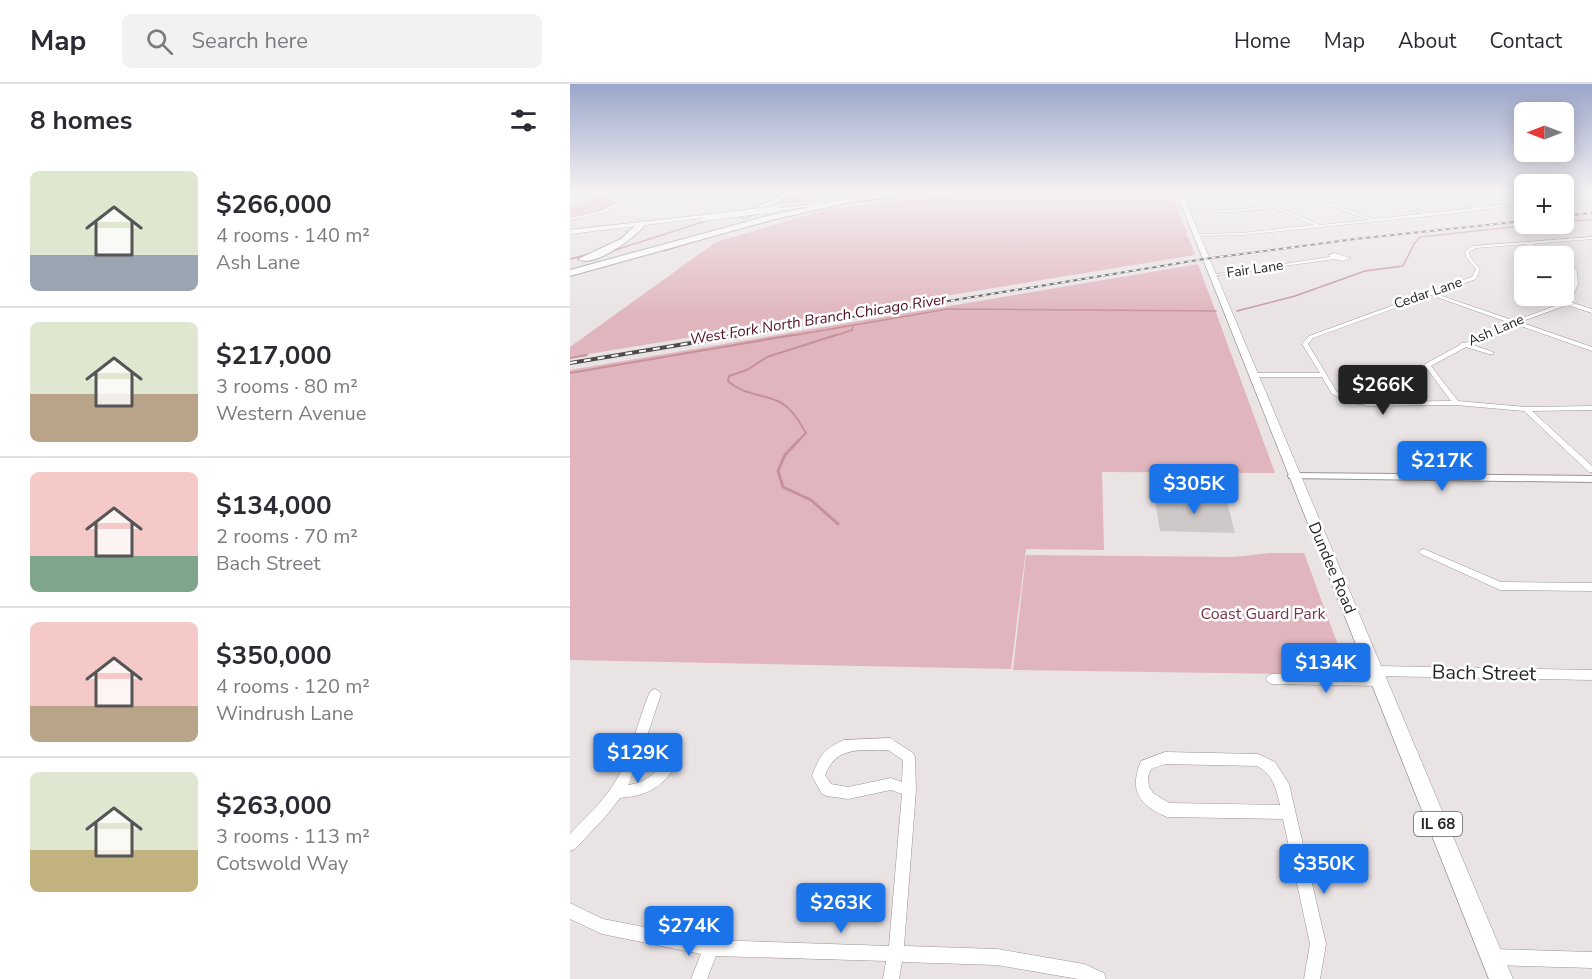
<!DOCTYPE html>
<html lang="en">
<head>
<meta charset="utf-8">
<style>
	body { margin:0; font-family:"Nunito Sans",sans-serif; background:#f2f2f3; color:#2b2b33; height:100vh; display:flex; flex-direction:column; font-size:22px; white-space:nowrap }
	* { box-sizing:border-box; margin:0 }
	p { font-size:20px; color:#7c7c81 }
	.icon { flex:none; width:33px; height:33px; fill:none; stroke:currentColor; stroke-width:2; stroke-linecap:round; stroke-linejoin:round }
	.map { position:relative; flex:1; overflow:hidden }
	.panel { display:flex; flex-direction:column; background:#fff; width:570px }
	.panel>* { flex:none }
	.needle { width:39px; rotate:270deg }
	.buttons { position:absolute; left:944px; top:18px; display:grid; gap:12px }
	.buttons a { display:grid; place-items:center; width:60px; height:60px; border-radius:9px; background:#fff; box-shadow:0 3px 15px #0003; font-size:30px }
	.price { position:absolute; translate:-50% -51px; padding:0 14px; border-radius:6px; background:#1a73e8; color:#fff; font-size:20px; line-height:39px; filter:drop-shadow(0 2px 3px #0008) }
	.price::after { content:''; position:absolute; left:50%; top:36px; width:18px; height:14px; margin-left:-9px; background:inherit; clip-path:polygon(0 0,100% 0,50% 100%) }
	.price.selected { background:#222; color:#fff }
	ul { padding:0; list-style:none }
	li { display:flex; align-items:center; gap:18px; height:150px; padding:0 30px }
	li+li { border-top:2px solid #e1e1e2 }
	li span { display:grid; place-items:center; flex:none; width:168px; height:120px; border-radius:9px; color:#555 }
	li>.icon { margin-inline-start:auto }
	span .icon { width:72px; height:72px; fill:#fffc; stroke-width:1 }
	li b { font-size:26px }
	h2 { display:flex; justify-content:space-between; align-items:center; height:72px; padding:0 30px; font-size:26px }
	header { display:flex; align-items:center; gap:36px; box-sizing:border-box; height:84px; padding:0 30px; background:#fff; border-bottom:2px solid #e1e1e2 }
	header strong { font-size:28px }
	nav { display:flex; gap:33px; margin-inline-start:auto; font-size:21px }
	.search { width:420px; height:54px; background:#f2f2f3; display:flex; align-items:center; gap:15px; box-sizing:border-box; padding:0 21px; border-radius:9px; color:#7c7c81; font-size:22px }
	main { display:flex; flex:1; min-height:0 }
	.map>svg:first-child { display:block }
</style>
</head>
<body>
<header>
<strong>Map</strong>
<div class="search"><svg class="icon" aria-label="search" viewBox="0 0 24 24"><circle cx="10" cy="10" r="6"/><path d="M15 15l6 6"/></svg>Search here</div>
<nav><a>Home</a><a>Map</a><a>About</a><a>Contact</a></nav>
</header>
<main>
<section class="panel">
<h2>8 homes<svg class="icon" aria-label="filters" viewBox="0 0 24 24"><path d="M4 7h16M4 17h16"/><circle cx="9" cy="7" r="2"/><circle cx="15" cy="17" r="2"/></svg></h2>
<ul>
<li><span style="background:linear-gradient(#dfe7d0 70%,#9aa5b1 0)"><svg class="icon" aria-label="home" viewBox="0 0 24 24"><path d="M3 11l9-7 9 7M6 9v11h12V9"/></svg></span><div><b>$266,000</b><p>4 rooms · 140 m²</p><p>Ash Lane</p></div></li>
<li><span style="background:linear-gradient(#dfe7d0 60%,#b9a48a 0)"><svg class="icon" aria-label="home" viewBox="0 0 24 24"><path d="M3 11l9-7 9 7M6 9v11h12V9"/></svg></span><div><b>$217,000</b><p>3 rooms · 80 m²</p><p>Western Avenue</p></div></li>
<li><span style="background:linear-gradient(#f6c9c9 70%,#7fa58c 0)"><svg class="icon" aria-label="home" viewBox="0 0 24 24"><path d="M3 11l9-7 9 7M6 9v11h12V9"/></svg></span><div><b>$134,000</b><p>2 rooms · 70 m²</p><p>Bach Street</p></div></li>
<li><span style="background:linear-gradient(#f6c9c9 70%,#b9a48a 0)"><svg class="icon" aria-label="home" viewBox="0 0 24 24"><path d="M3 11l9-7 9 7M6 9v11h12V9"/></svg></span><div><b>$350,000</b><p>4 rooms · 120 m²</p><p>Windrush Lane</p></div></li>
<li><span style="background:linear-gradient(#dfe7d0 65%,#c2b280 0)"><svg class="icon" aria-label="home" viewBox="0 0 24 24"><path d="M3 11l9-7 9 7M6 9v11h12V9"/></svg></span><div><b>$263,000</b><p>3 rooms · 113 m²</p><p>Cotswold Way</p></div></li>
</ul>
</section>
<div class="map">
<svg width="1022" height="895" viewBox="0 0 1022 895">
	<rect width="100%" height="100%" fill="#e9e3e4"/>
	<path fill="#e0b5bd" d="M237,107h94l-124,14z
		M396,107h205l24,64 -625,102v-10l146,-105 110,-32z
		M22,114h29l5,1 -27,13 -29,6v-11z
		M628,180l77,209 -173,-1 2,78 -78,-1 -15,120 -441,-9v-290z
		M700,469h34l45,122 -336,-5 13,-115 208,2z"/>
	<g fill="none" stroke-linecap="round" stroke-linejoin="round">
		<path stroke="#c7919c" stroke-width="1.5" d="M265,121l108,-14
			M993,137l29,-1
			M180,142l46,-12
			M614,154l2,3
			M47,157l12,-9 -3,-1
			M94,167l28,-9
			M39,168l100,-32
			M0,175l19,-5
			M667,227l58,-15 70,-25 38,-5 11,-22 6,-7 119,-13
			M214,253l164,-28 268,2
			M261,253l21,-7 1,-3"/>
		<path stroke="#c7919c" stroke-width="2" d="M0,274l17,-3
			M0,289l223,-38
			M227,358l9,-9c-5,-8 -10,-18 -17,-24 -15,-16 -43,-11 -61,-28l1,-5 18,-6 20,-13 69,-22"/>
		<path stroke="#c7919c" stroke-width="3" d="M229,356l-14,15 -7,16 5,16 28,13 27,24"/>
	</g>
	<path fill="#cfc8c9" d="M594,412l62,2 9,35 -75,-2 -5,-31 9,-1z"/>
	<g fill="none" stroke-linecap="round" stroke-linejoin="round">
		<defs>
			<path id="street" d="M70,107h4l-41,22 -33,7v-2l31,-7 24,-12 -55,-2v-2l59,2z
				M674,107h4l26,15 46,19 50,-5 -48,-17 -22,-12h5l19,10 50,18 137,-15 -37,-13c17,0 33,13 50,11v2l-66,9 -215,22 -49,1 1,-2 48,-1 71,-8 -41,-17 -40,4 -47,1 -2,-1 49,-2 36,-4z
				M788,107h6l63,22 -3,1z
				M844,107h7l58,16 -2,1z
				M1022,113v2l-29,2v-2z
				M1022,153v2l-61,5 25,11v1h-5l-26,-12 -49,4 -7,4 1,5 10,12 -4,10 -40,15 79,27 50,-19 9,-18 -1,-13 -10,-8v-3h2l12,10 1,14 -8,18 22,7v4l-25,-8 -47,17 72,25v4l-77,-27 -45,20 23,8v2h-4l-23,-7 -35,19 27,35 68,6 66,-1v4l-60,1 60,55v6h-3l-65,-61 -68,-6 -88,1 -19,-4 -17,-8 -10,-17h-69l-3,-2 3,-2h67l-18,-29 7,-8 118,-43v-1l45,-15 4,-8 -10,-12 -1,-6 8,-5zM861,211l79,28 -45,20h-4l-1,2 -35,19v2l26,35 -83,1 -15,-3 -16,-7 -29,-48 5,-6z
				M764,169l17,5 -9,3 -7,-2 -123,17 -2,-1 120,-18 -1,-2z
				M854,465l77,33 91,1v8l-92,-1 -79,-36 -2,-2 2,-2z
				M806,582l216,4v10l-216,-4 -4,-2 -2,-3 2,-3z
				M702,590l108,2 4,2 2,3 -2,3 -4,2 -108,-2 -4,-2 -2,-3 2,-3z
				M85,605l4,2 2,3 -15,45 9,-1 18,5c2,5 6,13 5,19 -1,4 -5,9 -8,12 -13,17 -29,22 -50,24l-14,18 -31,33 -5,2v-17c17,-18 36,-35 48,-57 14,-26 20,-56 31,-83l2,-3zM72,666h13l9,2 1,8c-11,15 -18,22 -37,25z
				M320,654l23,15 2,4 1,33 -12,156 93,3 87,15 20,9 2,6h-28l-81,-14 -95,-3 -3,17h-16l3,-18 -170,-5 -9,23h-16l10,-25 -99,-20 -32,-15v-16l33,16 108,21 178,6 13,-152 -11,-4 -43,9 -21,-3 -5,-2 -10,-18c7,-19 12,-28 32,-36zM318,666l15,10 -1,22 -11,-4 -43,9 -17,-3 -6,-9c12,-30 36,-24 63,-25z
				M595,668l93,2 17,8 14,22 37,160 -6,35h-16l6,-35 -27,-125 -116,-2c-29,-12 -38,-27 -26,-56zM595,680l92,2c16,8 19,23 23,39l-111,-2 -16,-10 -4,-6 -1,-10 3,-8z
				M922,865l100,3v16l-100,-3 -6,-2 -2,-6 2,-6z"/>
			<path id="secondary" d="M723,389l299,3v6l-303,-4 -1,-2 1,-2z"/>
			<path id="primary" d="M346,107h19l-159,20 -3,-2z
				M606,107h5l332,788h-24z
				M143,130l-2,3 -141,17v-4z"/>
			<path id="highway" d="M220,107h9l-54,27 -7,-2z
				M279,115l2,3 -76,17 -205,57v-6l201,-55z
				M70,137l7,2c-10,13 -53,46 -69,36l43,-20z"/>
		</defs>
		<use href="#street" stroke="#9b9495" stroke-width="1"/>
		<use href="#secondary" stroke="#9b9495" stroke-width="2"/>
		<use href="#primary" stroke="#9b9495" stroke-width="1"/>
		<use href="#highway" stroke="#9b9495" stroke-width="2"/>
		<use href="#street" fill="#fff" fill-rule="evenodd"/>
		<use href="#secondary" fill="#fff" fill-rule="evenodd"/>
		<use href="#primary" fill="#fff" fill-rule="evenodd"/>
		<use href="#highway" fill="#fff" fill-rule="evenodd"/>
		<defs>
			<path id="rail-far1" d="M993,132l29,-3
				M160,253l474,-78 151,-20 169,-18"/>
			<path id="rail" d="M0,279l169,-28"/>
		</defs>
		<use href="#rail-far1" stroke="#4d4a4b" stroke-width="2"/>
		<use href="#rail" stroke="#4d4a4b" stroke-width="4"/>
		<use href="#rail-far1" stroke="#fff" stroke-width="1.5" stroke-dasharray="4" stroke-linecap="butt"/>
		<use href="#rail" stroke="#fff" stroke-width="2" stroke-dasharray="7" stroke-linecap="butt"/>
		<defs>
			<path id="primary-bridge" d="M134,134l72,-9"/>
		</defs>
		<use href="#primary-bridge" stroke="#9b9495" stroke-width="7" stroke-linecap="butt"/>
		<use href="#primary-bridge" stroke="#fff" stroke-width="6"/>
	</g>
	<linearGradient id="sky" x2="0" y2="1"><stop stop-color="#9ba6ca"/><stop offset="0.46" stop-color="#f5f2f3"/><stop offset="1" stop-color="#f5f2f3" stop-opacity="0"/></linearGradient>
	<rect width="1022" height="233" fill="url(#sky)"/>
	<g text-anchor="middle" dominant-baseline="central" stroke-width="5" stroke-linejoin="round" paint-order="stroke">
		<g font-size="14" fill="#272525" stroke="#fff">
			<text transform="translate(685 185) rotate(-8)">Fair Lane</text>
			<text transform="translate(858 209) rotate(-19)">Cedar Lane</text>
			<text transform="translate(926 246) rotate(-23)">Ash Lane</text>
		</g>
		<g font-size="15" font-style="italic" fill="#500f24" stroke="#fff">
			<text transform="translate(248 235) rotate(-9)">West Fork North Branch Chicago River</text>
		</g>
		<rect fill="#fff" stroke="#686666" stroke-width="1.5" x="844" y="728" width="48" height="24" rx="4.5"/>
		<g font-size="15" font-weight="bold" fill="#272525">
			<text x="868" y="740">IL 68</text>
		</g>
		<g font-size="16" fill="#272525" stroke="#fff">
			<text transform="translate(762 484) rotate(67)">Dundee Road</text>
		</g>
		<g font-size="16" fill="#793547" stroke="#fff">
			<text x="693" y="530">Coast Guard Park</text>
		</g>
		<g font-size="20" fill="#272525" stroke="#fff">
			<text transform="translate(914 589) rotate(1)">Bach Street</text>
		</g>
	</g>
</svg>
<div class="buttons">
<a><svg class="needle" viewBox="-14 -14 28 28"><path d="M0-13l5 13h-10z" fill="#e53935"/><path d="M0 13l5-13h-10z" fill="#7c7c81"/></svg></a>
<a>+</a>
<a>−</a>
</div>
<b class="price selected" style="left:813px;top:332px">$266K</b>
<b class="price" style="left:872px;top:408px">$217K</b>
<b class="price" style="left:624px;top:431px">$305K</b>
<b class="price" style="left:756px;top:610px">$134K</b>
<b class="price" style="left:68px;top:700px">$129K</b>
<b class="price" style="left:754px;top:811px">$350K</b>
<b class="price" style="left:271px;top:850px">$263K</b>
<b class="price" style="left:119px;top:873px">$274K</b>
</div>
</main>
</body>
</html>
